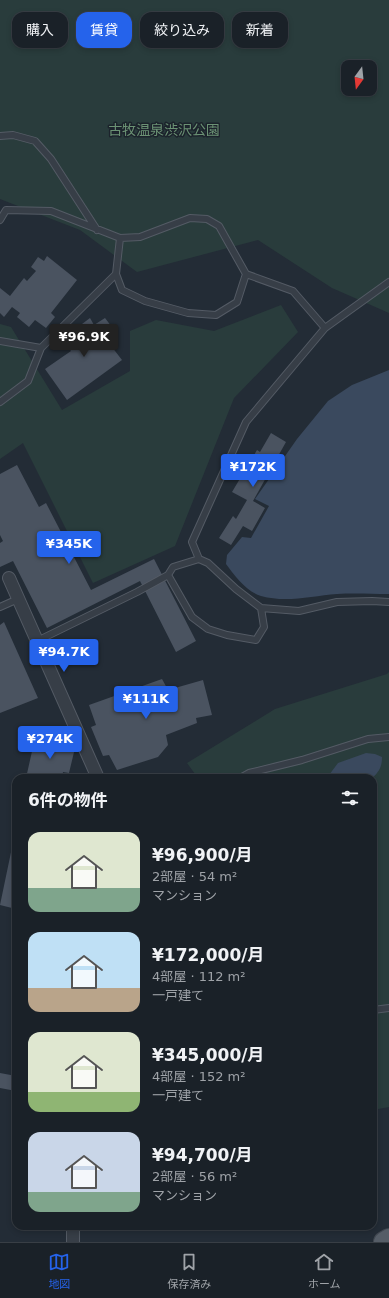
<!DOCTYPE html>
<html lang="ja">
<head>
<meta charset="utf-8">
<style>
	body { margin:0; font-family:"DejaVu Sans","Noto Sans JP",sans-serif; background:#232930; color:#f1f3f6; height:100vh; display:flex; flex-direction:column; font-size:15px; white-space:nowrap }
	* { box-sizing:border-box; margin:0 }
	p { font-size:13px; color:#9fa3a8 }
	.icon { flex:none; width:22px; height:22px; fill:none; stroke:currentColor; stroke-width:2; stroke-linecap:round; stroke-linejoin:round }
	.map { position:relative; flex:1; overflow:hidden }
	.details { position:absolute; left:12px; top:774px; width:365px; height:456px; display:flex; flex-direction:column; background:#1a2128; border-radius:12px; box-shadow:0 2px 6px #0003,0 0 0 1px #383e45 }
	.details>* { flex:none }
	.top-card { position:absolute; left:12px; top:12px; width:365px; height:36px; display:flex; gap:8px }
	.needle { width:26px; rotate:195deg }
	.controls { position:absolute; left:341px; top:60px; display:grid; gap:8px }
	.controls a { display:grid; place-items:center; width:36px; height:36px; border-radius:8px; background:#1a2128; box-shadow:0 2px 6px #0003,0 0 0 1px #383e45; font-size:20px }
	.price { position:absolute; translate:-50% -34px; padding:0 9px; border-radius:4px; background:#2563eb; color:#fff; font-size:13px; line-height:26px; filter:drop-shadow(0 1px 2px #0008) }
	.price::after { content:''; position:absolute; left:50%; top:24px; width:12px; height:9px; margin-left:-6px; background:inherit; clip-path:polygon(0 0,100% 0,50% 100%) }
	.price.current { background:#222; color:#fff }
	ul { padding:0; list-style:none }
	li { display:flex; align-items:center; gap:12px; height:100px; padding:0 16px }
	li span { display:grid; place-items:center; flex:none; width:112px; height:80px; border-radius:12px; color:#555 }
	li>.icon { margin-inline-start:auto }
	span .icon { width:48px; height:48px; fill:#fffc; stroke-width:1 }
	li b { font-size:17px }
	h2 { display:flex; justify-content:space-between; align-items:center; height:48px; padding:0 16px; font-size:17px }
	.chip { padding:0 14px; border-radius:12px; background:#1a2128; box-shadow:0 2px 6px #0003,0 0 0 1px #383e45; font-size:14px; line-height:36px }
	.chip.current { background:#2563eb; color:#fff }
	.tabs { display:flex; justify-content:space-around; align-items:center; height:56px; border-top:1px solid #383e45; background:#1a2128; font-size:11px; color:#9fa3a8 }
	.tabs a { display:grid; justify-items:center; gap:2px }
	.tabs .current { color:#2563eb }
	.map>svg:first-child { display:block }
</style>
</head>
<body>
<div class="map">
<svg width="389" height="1242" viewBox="0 0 389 1242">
	<rect width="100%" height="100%" fill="#232c36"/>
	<path fill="#293c3c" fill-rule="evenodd" d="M0,0h389v313l-57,-25 -74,-48 -121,32 -57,-42 -80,-31zM348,67h22v22h-22z
		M281,305l17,27 -64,66 -59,148 -82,37 -70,-140 -23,16v-135l11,3 51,83 68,-39v-40l26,-11 58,11z
		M389,672v435l-16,3v-332h-175l-11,-15 88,-54 112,-35z"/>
	<path fill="#3a495e" d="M389,370v224c-17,0 -35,-1 -52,0 -25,2 -51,9 -76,2 -14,-4 -27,-21 -35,-32l1,-9 15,-18 9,1 18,-32 -14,-7 42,-60 31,-38 24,-16z
		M366,753l9,1 7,3c0,10 -3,15 -10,21h-54l2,-3h9l9,-12z"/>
	<path fill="#4a5360" d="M47,256l30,24 -26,33 4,4 -9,11 -11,-8 -6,7 -12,-10 3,-4 -8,-6 -8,10 -4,-4v-25l10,8 14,-18 3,3 9,-10 -5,-4 7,-10 6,4z
		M90,318l4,7 11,-7 10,13 -10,7 17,22 -55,40 -22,-31 26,-18 -9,-12z
		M271,433l15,9 -33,59 12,7 -13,23 -9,-5 -12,19 -12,-7 14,-22 3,3 11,-19 -15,-8 25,-42 3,2z
		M17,465l22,42 7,-4 45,87 63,-31 42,82 -20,11 -36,-71 -93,47 -34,-67 -13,6v-24l3,-2 -3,-6v-61z
		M4,622l34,76 -38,15v-88z
		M162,679l6,11 35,-10 9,35 -16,3 1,5 -31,12 2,10 -10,12 -41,13 -8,-15 -6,1 -12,-29 5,-2 -7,-20z
		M35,738l40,10 -6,25 -6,-1 -1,6h-36z
		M15,833h1v76l-16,-4z
		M0,1073l16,3v15l-16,-3z"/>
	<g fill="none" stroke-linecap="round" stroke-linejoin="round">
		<defs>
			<path id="service" d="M0,136l13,-1 22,6 16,18 46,71
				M0,220l6,-10 45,1 69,27 20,-1 50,-19 17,1 12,7 27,48 47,17 32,37
				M120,238l-4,36 6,16 23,11 43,12 28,2 21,-13 9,-28
				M389,282l-64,46 -79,94 -54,120 7,17 9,4 28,26 25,19 38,3 38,-9 35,-1 17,1
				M0,341l41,7 75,-74
				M0,402l28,-21 13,-33
				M168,575l24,42 16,12 19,6 29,5 8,-13 -3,-19
				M0,607l18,-8
				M37,641l100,-49 31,-17 5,-8 26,-8
				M240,778l9,-5 53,-13 66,-21 21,-2
				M373,1010l16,-2"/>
			<path id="minor" d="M9,578l89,200
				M73,1226v16"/>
			<path id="primary" d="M384,1242l5,-3"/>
		</defs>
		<use href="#service" stroke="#545b65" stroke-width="8"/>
		<use href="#minor" stroke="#545b65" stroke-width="14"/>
		<use href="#primary" stroke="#404750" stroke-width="22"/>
		<use href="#service" stroke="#373e47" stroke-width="6"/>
		<use href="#minor" stroke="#373e47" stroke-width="12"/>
		<use href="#primary" stroke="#555d67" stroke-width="20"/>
	</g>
	<g text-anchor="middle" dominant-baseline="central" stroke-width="3" stroke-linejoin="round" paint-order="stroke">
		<g font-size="14" fill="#6b9274" stroke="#1c232c">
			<text x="164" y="130">古牧温泉渋沢公園</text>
		</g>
	</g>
</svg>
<div class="controls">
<a><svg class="needle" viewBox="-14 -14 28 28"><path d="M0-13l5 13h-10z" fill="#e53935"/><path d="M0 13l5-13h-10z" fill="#9fa3a8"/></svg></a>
</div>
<b class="price current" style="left:84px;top:358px">¥96.9K</b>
<b class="price" style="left:253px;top:488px">¥172K</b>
<b class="price" style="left:69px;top:565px">¥345K</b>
<b class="price" style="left:64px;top:673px">¥94.7K</b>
<b class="price" style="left:146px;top:720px">¥111K</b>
<b class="price" style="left:50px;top:760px">¥274K</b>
<div class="top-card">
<a class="chip">購入</a>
<a class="chip current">賃貸</a>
<a class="chip">絞り込み</a>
<a class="chip">新着</a>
</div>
<section class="details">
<h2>6件の物件<svg class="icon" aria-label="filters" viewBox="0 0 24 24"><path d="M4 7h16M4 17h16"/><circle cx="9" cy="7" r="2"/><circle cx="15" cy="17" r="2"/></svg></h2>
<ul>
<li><span style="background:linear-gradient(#dfe7d0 70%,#7fa58c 0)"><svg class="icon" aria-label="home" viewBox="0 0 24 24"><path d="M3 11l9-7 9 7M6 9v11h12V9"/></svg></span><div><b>¥96,900/月</b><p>2部屋 · 54 m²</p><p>マンション</p></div></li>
<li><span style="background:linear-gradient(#bfe0f5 70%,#b9a48a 0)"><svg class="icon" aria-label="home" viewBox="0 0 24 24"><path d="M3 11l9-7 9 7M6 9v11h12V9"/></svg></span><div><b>¥172,000/月</b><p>4部屋 · 112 m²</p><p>一戸建て</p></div></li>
<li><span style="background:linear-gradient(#dfe7d0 75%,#8fb573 0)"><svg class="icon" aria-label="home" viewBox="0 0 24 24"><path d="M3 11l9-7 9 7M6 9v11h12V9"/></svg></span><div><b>¥345,000/月</b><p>4部屋 · 152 m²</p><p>一戸建て</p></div></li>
<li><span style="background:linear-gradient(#c9d6e8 75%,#7fa58c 0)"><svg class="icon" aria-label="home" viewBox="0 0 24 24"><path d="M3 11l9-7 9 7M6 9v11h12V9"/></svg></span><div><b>¥94,700/月</b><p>2部屋 · 56 m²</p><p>マンション</p></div></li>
</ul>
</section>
</div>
<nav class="tabs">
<a class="current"><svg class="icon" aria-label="map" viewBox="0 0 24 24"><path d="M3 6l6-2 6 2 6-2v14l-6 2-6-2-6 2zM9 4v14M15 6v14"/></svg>地図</a>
<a><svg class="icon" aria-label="saved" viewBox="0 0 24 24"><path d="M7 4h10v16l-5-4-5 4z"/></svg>保存済み</a>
<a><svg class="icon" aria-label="home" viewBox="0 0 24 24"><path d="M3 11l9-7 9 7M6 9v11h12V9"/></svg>ホーム</a>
</nav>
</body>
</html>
